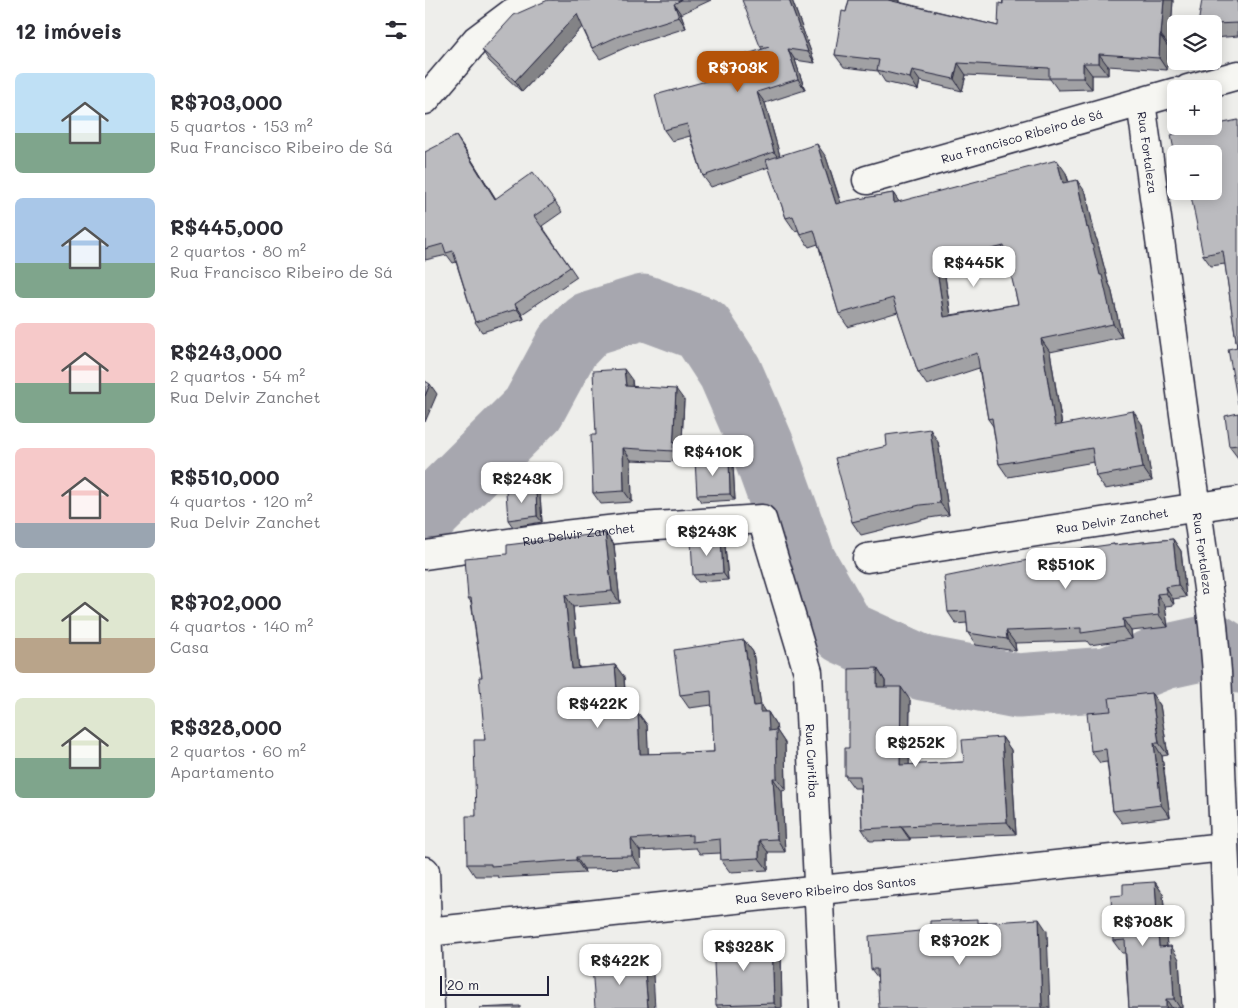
<!DOCTYPE html>
<html lang="pt">
<head>
<meta charset="utf-8">
<style>
	body { margin:0; font-family:Mali,sans-serif; background:#f7f7f7; color:#2b2b33; height:100vh; display:flex; flex-direction:column; font-size:19px; white-space:nowrap }
	* { box-sizing:border-box; margin:0 }
	p { font-size:16px; color:#7c7c81 }
	.icon { flex:none; width:28px; height:28px; fill:none; stroke:currentColor; stroke-width:2; stroke-linecap:round; stroke-linejoin:round }
	.map { position:relative; flex:1; overflow:hidden }
	.details { display:flex; flex-direction:column; background:#fff; width:425px }
	.details>* { flex:none }
	.tools { position:absolute; left:742px; top:15px; display:grid; gap:10px }
	.tools a { display:grid; place-items:center; width:55px; height:55px; border-radius:8px; background:#fff; box-shadow:0 2px 12px #0003; font-size:25px }
	.scale { position:absolute; left:15px; bottom:12px; width:109px; box-sizing:border-box; padding-left:5px; border:2px solid #22223b; border-top:0; font-size:14px; line-height:18px; white-space:nowrap; color:#22223b; -webkit-text-stroke:4px #f6f6f2; paint-order:stroke }
	.price { position:absolute; translate:-50% -42px; padding:0 11px; border-radius:10px; background:#fff; color:#222; font-size:16px; line-height:32px; filter:drop-shadow(0 1px 2px #0008) }
	.price::after { content:''; position:absolute; left:50%; top:30px; width:15px; height:11px; margin-left:-8px; background:inherit; clip-path:polygon(0 0,100% 0,50% 100%) }
	.price.active { background:#b45309; color:#fff }
	ul { padding:0; list-style:none }
	li { display:flex; align-items:center; gap:15px; height:125px; padding:0 15px }
	li span { display:grid; place-items:center; flex:none; width:140px; height:100px; border-radius:8px; color:#555 }
	li>.icon { margin-inline-start:auto }
	span .icon { width:60px; height:60px; fill:#fffc; stroke-width:1 }
	li b { font-size:21px }
	h2 { display:flex; justify-content:space-between; align-items:center; height:60px; padding:0 15px; font-size:21px }
	main { display:flex; flex:1; min-height:0 }
	.map>svg:first-child { display:block }
</style>
</head>
<body>
<main>
<section class="details">
<h2>12 imóveis<svg class="icon" aria-label="filters" viewBox="0 0 24 24"><path d="M4 7h16M4 17h16"/><circle cx="9" cy="7" r="2"/><circle cx="15" cy="17" r="2"/></svg></h2>
<ul>
<li><span style="background:linear-gradient(#bfe0f5 60%,#7fa58c 0)"><svg class="icon" aria-label="home" viewBox="0 0 24 24"><path d="M3 11l9-7 9 7M6 9v11h12V9"/></svg></span><div><b>R$703,000</b><p>5 quartos · 153 m²</p><p>Rua Francisco Ribeiro de Sá</p></div></li>
<li><span style="background:linear-gradient(#a9c7e8 65%,#7fa58c 0)"><svg class="icon" aria-label="home" viewBox="0 0 24 24"><path d="M3 11l9-7 9 7M6 9v11h12V9"/></svg></span><div><b>R$445,000</b><p>2 quartos · 80 m²</p><p>Rua Francisco Ribeiro de Sá</p></div></li>
<li><span style="background:linear-gradient(#f6c9c9 60%,#7fa58c 0)"><svg class="icon" aria-label="home" viewBox="0 0 24 24"><path d="M3 11l9-7 9 7M6 9v11h12V9"/></svg></span><div><b>R$243,000</b><p>2 quartos · 54 m²</p><p>Rua Delvir Zanchet</p></div></li>
<li><span style="background:linear-gradient(#f6c9c9 75%,#9aa5b1 0)"><svg class="icon" aria-label="home" viewBox="0 0 24 24"><path d="M3 11l9-7 9 7M6 9v11h12V9"/></svg></span><div><b>R$510,000</b><p>4 quartos · 120 m²</p><p>Rua Delvir Zanchet</p></div></li>
<li><span style="background:linear-gradient(#dfe7d0 65%,#b9a48a 0)"><svg class="icon" aria-label="home" viewBox="0 0 24 24"><path d="M3 11l9-7 9 7M6 9v11h12V9"/></svg></span><div><b>R$702,000</b><p>4 quartos · 140 m²</p><p>Casa</p></div></li>
<li><span style="background:linear-gradient(#dfe7d0 60%,#7fa58c 0)"><svg class="icon" aria-label="home" viewBox="0 0 24 24"><path d="M3 11l9-7 9 7M6 9v11h12V9"/></svg></span><div><b>R$328,000</b><p>2 quartos · 60 m²</p><p>Apartamento</p></div></li>
</ul>
</section>
<div class="map">
<svg width="813" height="1008" viewBox="0 0 813 1008">
	<rect width="100%" height="100%" fill="#eeeeeb"/>
	<filter id="ink" filterUnits="userSpaceOnUse"><feTurbulence type="fractalNoise" baseFrequency=".02" numOctaves="2"/><feDisplacementMap in="SourceGraphic" scale="10" xChannelSelector="R" yChannelSelector="G"/><feConvolveMatrix kernelMatrix="1 2 1 2 8 2 1 2 1" color-interpolation-filters="sRGB"/></filter>
	<g filter="url(#ink)">
		<g fill="none" stroke-linecap="round" stroke-linejoin="round">
			<path stroke="#a7a7af" stroke-width="65" d="M0,516l108,-107 34,-63 21,-22 55,-17 59,22 28,43 33,76 41,114 40,70 79,36 95,18 90,-7 56,-22 50,-11 24,15"/>
			<defs>
				<g id="street">
					<path d="M763,89l50,-14"/>
					<path d="M0,100l51,-60 36,-27 26,-13"/>
					<path id="s1" d="M716,102l72,523 4,47 14,336"/>
					<path id="s2" d="M442,180l309,-88"/>
					<path id="s3" d="M0,555l139,-20 62,-7 136,-9 46,153 16,336"/>
					<path id="s4" d="M442,558l371,-57"/>
					<path d="M0,871l5,137"/>
					<path id="s5" d="M2,932l797,-85"/>
				</g>
			</defs>
			<use href="#street" stroke="#22223b" stroke-width="31"/>
			<use href="#street" stroke="#f6f6f2" stroke-width="28"/>
		</g>
		<path fill="#a1a1a4" stroke="#22223b" fill-rule="evenodd" d="M123,0h163l-30,14 5,14 -57,18 -29,13 -8,-11 -10,-21 -60,65 -33,-31 -7,-11z
			M367,0l23,63 -20,-3 10,30 -40,13 15,53 46,1 15,46 52,-10 6,9 167,-29 3,9 17,11 9,43 2,4 11,42 3,6 11,49 -72,15 12,73 80,-1 10,57 -47,8 -9,-13 -2,-14 -86,15 -9,-13 -6,-38 -5,-7 -9,-51 -52,17 -9,-13 -20,-60 -50,15 -9,-13 -21,-70 -9,3 -9,-13 -2,-4 -3,1 -9,-13 -17,-51 -58,20 -8,-11 -13,-40 -18,5 -8,-11 57,-53 41,-28 -2,-3zM583,260l10,44 -67,11 -6,-39z
			M424,0h50v2l99,24 5,-26h170l-3,47h-2l-1,23 -59,-4v9h-16v14l-34,1 -8,-11 -84,-4 -4,16 -42,-10 -2,9 -33,-8 -7,-11 -34,-4 -9,-12z
			M813,0v36l-24,2v-14z
			M784,126l28,221 -12,-83 -14,2 -8,-11z
			M38,146l33,53 59,3 7,10 -20,14 35,51 -55,37 2,5 -42,13 -7,-10 -19,-60 -3,1 -6,-8 -22,5v-108z
			M207,380l1,7 51,13 -3,62 -50,-2 1,42 -31,2 -8,-11 3,-58z
			M813,413v45l-9,-12z
			M513,442l11,73 -20,3 -68,17 -9,-13z
			M304,459l4,6 2,35 -34,2 -4,-7z
			M115,496l2,26 -29,5 -5,-7z
			M180,533l9,12 6,58 -47,4 6,61 36,-3 9,12 3,37 11,-1 9,12 1,29 66,-2 -2,-47 -23,3 -9,-13 64,-55 9,12 8,54 4,6h3l8,13 1,6 8,12 1,47 -4,1 3,61h-17v18l-38,2 -9,-12v-7l-21,1 -4,-6 -56,3 1,17 -57,1 1,4 -86,5 -1,-2h-23l-8,-12 9,-48 9,-76 -3,-63 -11,-75 -3,-4 39,-44z
			M748,539l8,12 5,46 -13,2 1,6 -9,1 3,21 -37,4 1,8 -42,6 -3,-4 -72,2 1,8 -40,-6 -8,-12 -1,-10 -11,1 -8,-12 124,-58 42,-10v1z
			M300,545l3,35 -30,2 -5,-7z
			M452,668l8,13v6l25,13 -1,65 55,-3 38,-25 9,13 5,84 -106,4v2l-40,1 -8,-12 -2,-41h-6l-9,-12 4,-28z
			M726,693l9,12 8,50 -6,1 8,61 -48,6 -9,-12 -6,-49 -7,1 -9,-12 20,-40z
			M730,882l8,12 4,53 12,12 3,49h-53l-4,-55h-3l-9,-12 10,-46z
			M556,923l66,8 -169,47 -7,-9 59,-39z
			M347,940l9,12 1,56h-64l-2,-3z"/>
		<path fill="#838386" stroke="#22223b" d="M364,0h3l23,63 -7,-11z
			M463,0h11l-2,12z
			M739,0h9l-3,47 -9,-12z
			M249,4l7,10 5,14 -7,-11z
			M152,14l7,11 -62,67 -7,-11z
			M735,35l8,12 -1,23 -8,-12z
			M363,49l7,11 10,30 -7,-11z
			M674,54l9,12v9l-9,-12z
			M533,63l8,12 -4,16 -8,-12z
			M658,63l9,12v14l-9,-11z
			M487,70l8,11 -2,9 -8,-12z
			M332,92l8,11 17,60 -8,-11z
			M31,136l7,10 39,63 -7,-10z
			M392,144l9,13 19,60 -9,-13z
			M632,160l9,13 6,23 -9,-13z
			M652,180l9,13 9,43 2,4 11,42 3,6 11,49 -9,-13 -26,-96z
			M468,193l9,13 -8,-3z
			M511,263l9,13 8,54 -9,-13z
			M90,304l7,10 2,5 -7,-10z
			M616,339l9,13 14,87 -9,-13z
			M199,369l8,11 1,18 -7,-12z
			M5,384l7,10 -12,28v-26z
			M251,389l8,11 -3,62 -8,-11z
			M708,411l9,13 10,57 -9,-13z
			M505,429l8,13 11,73 -9,-12z
			M198,448l8,12 1,42 -8,-11z
			M304,459l4,6 2,35 -5,-6z
			M111,490l4,6 2,26 -5,-6z
			M180,533l9,12 6,58 -8,-12z
			M296,539l4,6 3,35 -5,-7z
			M748,539l8,12 5,46 -8,-12z
			M740,587l8,12 1,6 -8,-12z
			M732,594l8,12 3,21 -9,-12z
			M140,595l8,12 7,74 -8,-12z
			M698,619l8,12 1,8 -8,-12z
			M581,631l9,12 1,8 -9,-12z
			M319,640l9,12 8,54 7,10v-4l8,13 1,6 8,12 1,47 -9,-12 -8,-47 -15,-25z
			M190,665l9,12 3,50 -8,-12z
			M452,668l8,13v19l-8,-13z
			M476,687l9,13 -1,78 -9,-13z
			M726,693l9,12 8,50 -9,-12z
			M213,713l9,12 2,42 -9,-13z
			M577,737l9,13 5,84 -9,-12z
			M729,743l8,13 8,61 -9,-12z
			M348,778l9,13 3,61 -8,-13z
			M476,826l9,12v2l-9,-13z
			M206,839l9,12 1,17 -9,-12z
			M334,840l9,12v18l-9,-12z
			M151,857l8,12 1,4 -9,-13z
			M730,882l8,12 5,66 -9,-13z
			M614,919l8,12 3,77h-8z
			M347,940l9,12 1,56h-5l-3,-5z
			M746,946l8,13 3,49h-2l-6,-9z
			M219,961l9,13 2,34h-7z
			M741,999l6,9h-6z"/>
		<path fill="#bbbbbf" stroke="#22223b" fill-rule="evenodd" d="M123,0h133l-7,4 5,13 -58,18 -29,13 -15,-34 -62,67 -33,-31 32,-35z
			M317,0h47l19,52 -20,-3 10,30 -41,13 17,60 -71,24 -16,-52 -23,6 -9,-35 66,-18 -4,-13 52,-17 -9,-1z
			M424,0h39l110,26 1,-23 4,1v-4h161l-3,35h-1l-1,23 -60,-4v9h-16v15h-34v-10l-91,-5 -4,16 -42,-9 -2,8 -33,-8 2,-10 -44,-5 7,-44 4,1z
			M777,0h36v23l-24,1h-16z
			M813,120v284l-10,-55 9,-2 -14,-96 -20,4 -13,-64h24v-37h-38v6l-5,-25 38,-9h5v-1z
			M31,136l39,63 38,-27 22,30 -21,14 36,51 -55,37 2,5 -42,13 -22,-71 -7,2 -3,-9 -18,5v-97z
			M392,144l19,60 11,-3 46,-8 1,10 163,-43 6,23 14,-3 10,48 1,-1 12,48h2l11,49 -72,15 14,87 78,-15 10,57 -47,8 -4,-28 -93,16 -7,-46 -4,1 -11,-66 -59,19 -25,-74 -54,16 -25,-84 -14,4 -7,-18 -7,2 -20,-58zM579,246l14,58 -74,13 -8,-54z
			M199,369l2,17 50,3 -3,62 -50,-3 1,43 -31,2 -2,-58h5l-3,-64z
			M0,381l5,3 -5,12z
			M813,413v32l-9,1 -4,-30z
			M505,429l10,74 -20,2 -68,17 -17,-64 52,-12 -1,-11z
			M304,459l1,35 -33,1 -2,-35z
			M111,490l1,26 -29,4 -2,-28z
			M180,533l7,58 -47,4 7,74 43,-4 4,50 19,-2 2,41 74,-2 -3,-61 -31,4 -6,-45 70,-10 10,66 6,-1v7h8l1,19 7,-1 1,48h-4l4,61 -18,1v18l-38,2 -1,-21 -28,3v-7l-61,4 1,17 -56,1v3l-85,6v-2h-24l-1,-48h10l-2,-76h11l-6,-63h3l-11,-79h-3l-3,-40 42,-4v-9z
			M296,539l2,34 -30,2 -2,-34z
			M748,539l5,46 -13,2 1,6 -9,1 2,21 -36,4 1,8 -43,6v-5l-75,3 1,8 -39,-6 -2,-22 -18,1 -4,-35 89,-18 39,-5 -1,-4 43,-6v1z
			M452,668v19h24l-1,78 64,-3 -2,-22 40,-3 5,85 -106,4v1l-39,2 -2,-53h-15v-28h4v-79z
			M726,693l8,50h-5l7,62 -48,6 -7,-62 -15,2 -4,-38 24,-2 -2,-13z
			M730,882l4,65 12,-1 3,53h-8v9h-37l-4,-68 -12,1 -2,-45 12,-1v-11z
			M553,919v4l61,-4 3,89h-163l-2,-39h-6l-2,-33 61,-6v-9z
			M347,940l2,63 -58,2 -3,-63z
			M219,961l4,47h-53l-3,-43z
			M95,1006v2h-41z"/>
	</g>
	<g text-anchor="middle" dominant-baseline="central" stroke-width="4" stroke-linejoin="round" paint-order="stroke">
		<g font-size="12" fill="#22223b" stroke="#f6f6f2">
			<text stroke="none"><textPath href="#s2" startOffset="161">Rua Francisco Ribeiro de Sá</textPath></text>
			<text stroke="none"><textPath href="#s1" startOffset="51">Rua Fortaleza</textPath></text>
			<text stroke="none"><textPath href="#s4" startOffset="248">Rua Delvir Zanchet</textPath></text>
			<text stroke="none"><textPath href="#s3" startOffset="155">Rua Delvir Zanchet</textPath></text>
			<text stroke="none"><textPath href="#s1" startOffset="456">Rua Fortaleza</textPath></text>
			<text stroke="none"><textPath href="#s3" startOffset="588">Rua Curitiba</textPath></text>
			<text stroke="none"><textPath href="#s5" startOffset="401">Rua Severo Ribeiro dos Santos</textPath></text>
		</g>
	</g>
</svg>
<div class="tools">
<a><svg class="icon" aria-label="layers" viewBox="0 0 24 24"><path d="M12 4l9 5-9 5-9-5zM3 14l9 5 9-5"/></svg></a>
<a>+</a>
<a>−</a>
</div>
<div class="scale">20 m</div>
<b class="price active" style="left:313px;top:93px">R$703K</b>
<b class="price" style="left:549px;top:288px">R$445K</b>
<b class="price" style="left:288px;top:477px">R$410K</b>
<b class="price" style="left:97px;top:504px">R$243K</b>
<b class="price" style="left:282px;top:557px">R$243K</b>
<b class="price" style="left:641px;top:590px">R$510K</b>
<b class="price" style="left:173px;top:729px">R$422K</b>
<b class="price" style="left:491px;top:768px">R$252K</b>
<b class="price" style="left:718px;top:947px">R$708K</b>
<b class="price" style="left:535px;top:966px">R$702K</b>
<b class="price" style="left:319px;top:972px">R$328K</b>
<b class="price" style="left:195px;top:986px">R$422K</b>
</div>
</main>
</body>
</html>
